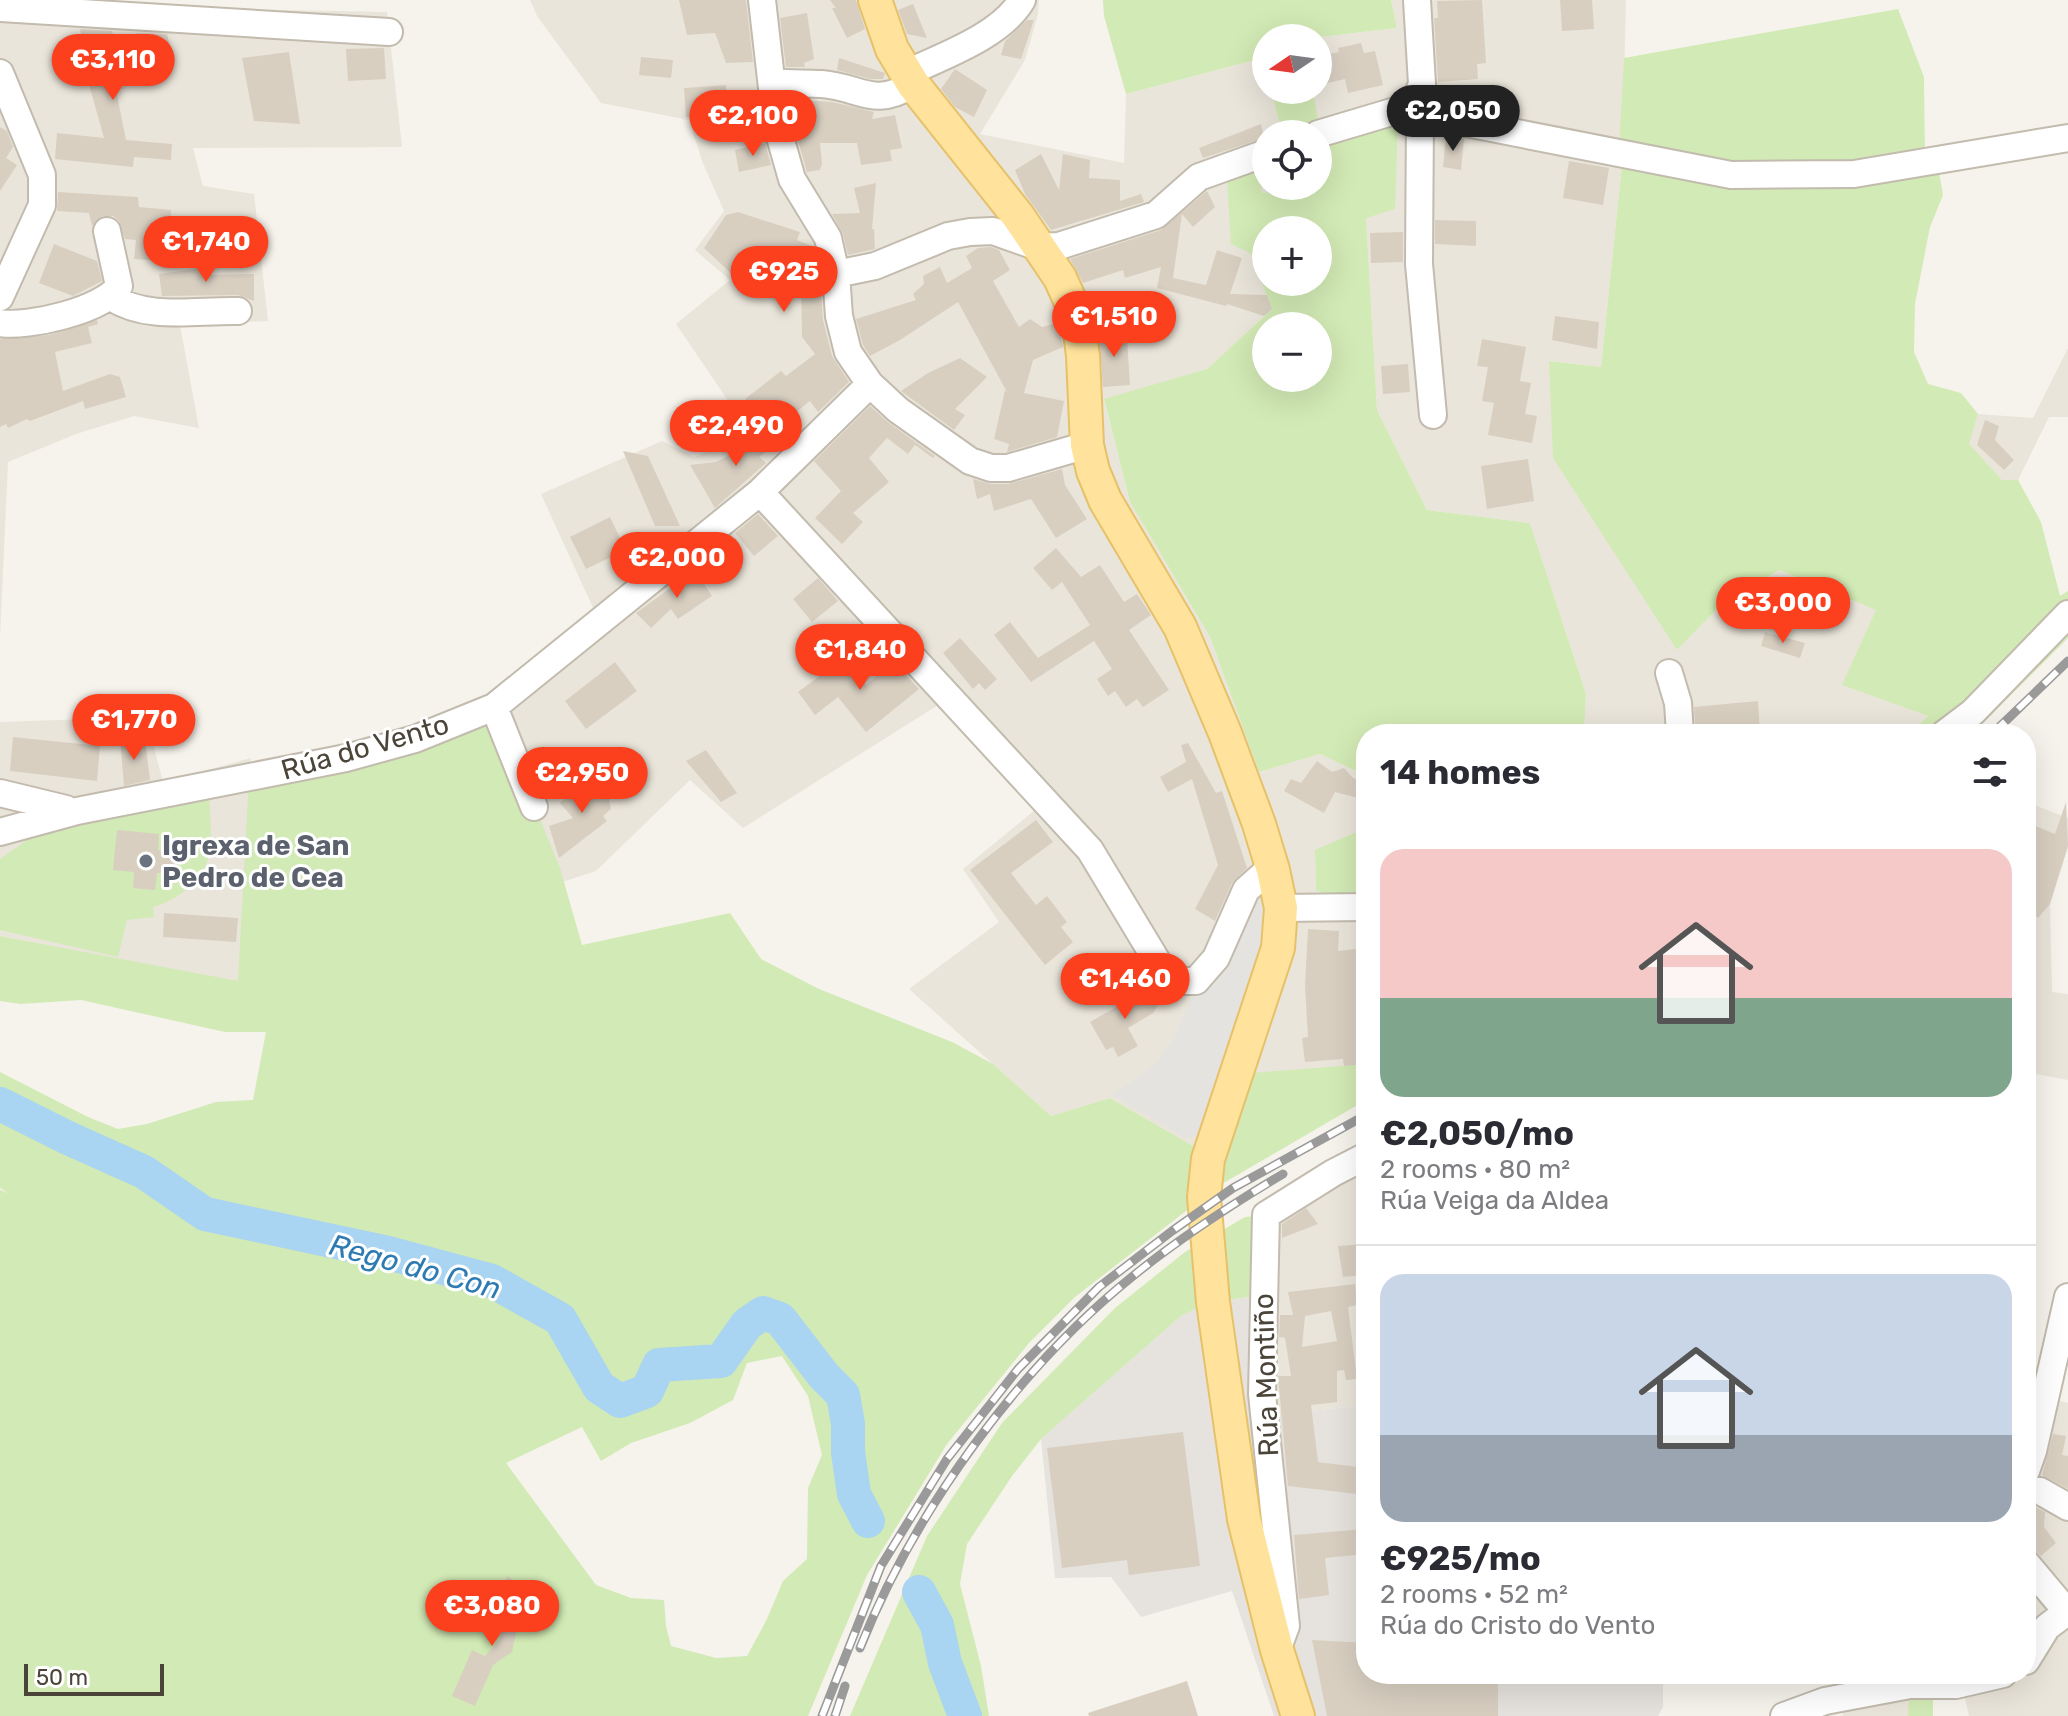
<!DOCTYPE html>
<html lang="en">
<head>
<meta charset="utf-8">
<style>
	body { margin:0; font-family:Rubik,sans-serif; background:#f2f2f3; color:#2b2b33; height:100vh; display:flex; flex-direction:column; font-size:30px; white-space:nowrap }
	* { box-sizing:border-box; margin:0 }
	p { font-size:26px; color:#7c7c81 }
	.icon { flex:none; width:44px; height:44px; fill:none; stroke:currentColor; stroke-width:2; stroke-linecap:round; stroke-linejoin:round }
	.map { position:relative; flex:1; overflow:hidden }
	.side { position:absolute; left:1356px; top:724px; width:680px; height:960px; display:flex; flex-direction:column; background:#fff; border-radius:32px; box-shadow:0 8px 32px #0002 }
	.side>* { flex:none }
	.needle { width:52px; rotate:257deg }
	.tools { position:absolute; left:1252px; top:24px; display:grid; gap:16px }
	.tools a { display:grid; place-items:center; width:80px; height:80px; border-radius:50%; background:#fff; box-shadow:0 8px 32px #0002; font-size:40px }
	.scale { position:absolute; left:24px; bottom:20px; width:140px; box-sizing:border-box; padding-left:8px; border:4px solid #4b4439; border-top:0; font-size:22px; line-height:28px; white-space:nowrap; color:#4b4439; -webkit-text-stroke:6px #fff; paint-order:stroke }
	.price { position:absolute; translate:-50% -68px; padding:0 18px; border-radius:28px; background:#fc3f1d; color:#fff; font-size:26px; line-height:52px; filter:drop-shadow(0 2px 4px #0008) }
	.price::after { content:''; position:absolute; left:50%; top:48px; width:24px; height:18px; margin-left:-12px; background:inherit; clip-path:polygon(0 0,100% 0,50% 100%) }
	.price.selected { background:#222; color:#fff }
	ul { padding:0; list-style:none }
	li { display:grid; align-content:center; gap:16px; height:424px; padding:0 24px }
	li+li { border-top:2px solid #e1e1e2 }
	li span { display:grid; place-items:center; height:248px; border-radius:24px; color:#555 }
	li>.icon { margin-inline-start:auto }
	span .icon { width:144px; height:144px; fill:#fffc; stroke-width:1 }
	li b { font-size:34px }
	h2 { display:flex; justify-content:space-between; align-items:center; height:96px; padding:0 24px; font-size:34px }
	.map>svg:first-child { display:block }
</style>
</head>
<body>
<div class="map">
<svg width="2068" height="1716" viewBox="0 0 2068 1716">
	<rect width="100%" height="100%" fill="#f6f3ec"/>
	<path fill="#eae5da" d="M0,0l9,5 378,7 15,135 -209,1 10,38 51,8 14,127 -88,4 19,103 -65,-12 -58,18 -68,28 -8,175z
		M530,0h509l-1,14 -13,46 -45,74 144,29 2,-69 138,-36 2,32h5l11,44h-16v52h28v3l-32,4 -12,60 22,56 -65,60 -103,31 26,102 80,135 49,135 61,-18 46,22v52l-51,23 1,40 50,16v158l-105,11 -66,71 -85,-49 -59,18 -142,-127 90,-67 -36,-53 72,-59 -97,-105 -195,123 -53,-48 -94,91 -37,12 -77,-181 112,-92 -53,-116 121,-53 33,16 55,-24 -74,-109 54,-44 -35,-30 29,-39 -22,-50 -13,-41 -88,-17 -64,-87z
		M1391,0h235l-4,165 -21,202 -51,-6 127,289 40,-41 62,-39 98,40 -34,75 85,31 -19,18h-325l2,-40 -56,-171 -103,-13 -50,-100 -11,-192 -47,-85 -9,-43h8v-52h-6l85,-10z
		M2068,348v69h-19l-31,63h-16l-34,-36 10,-30 55,4z
		M146,717l17,65 88,-24 -12,224 -239,-46v-214z
		M2026,802l42,16v28l-18,58 2,88 16,2v86l-42,-8z
		M1366,1162v243l-102,11 2,-201z
		M2026,1391l42,12v313h-99l-6,-26 -53,4 -2,22h-65l-1,-28 56,-14h128z"/>
	<path fill="#e6e2dd" d="M1263,1295l1,121 102,-11v269h297v33l-5,9h-384l-42,-125 -91,26 -30,-40 -56,1 -14,-139 141,-124 31,-13z"/>
	<path fill="#d2eab5" fill-rule="evenodd" d="M1103,0h288l6,28 -85,10h-46v29l-3,-9 -137,36 -22,-78z
		M1898,9l26,68 1,83h12l6,35 -13,32 -15,77 -1,48 14,32 33,9 17,21 -9,30 33,36h16l23,42 19,74 8,-5v47l-80,80 -22,16h-57l19,-18 -86,-31 34,-75 -97,-40 -62,39 -40,41 -124,-192 -4,-97 52,6 21,-202 -3,-14 5,-93z
		M1271,90h42l7,43 78,-14 -3,90 -29,9 11,192 50,100 103,13 56,171 -2,40h-218v42l-46,-22 -61,18 -49,-135 -80,-135 -26,-103 103,-30 65,-60 -22,-56 -19,-9 -4,-65 31,-10 4,24 32,-4v-3h24v-52h-36zM1266,230h52v52h-52zM1266,326h52v52h-52z
		M494,707l66,161 22,77 148,-32 31,46 58,30 133,53 41,22 58,52 59,-18 85,49 19,-7 -10,57 -129,100 -46,46 -82,101 -80,131 -59,141h-808v-526l8,3 -8,-5v-116l88,45 30,12 29,-5 69,-22 37,-2 13,-68h-41l-144,-32 -61,4 -20,-3v-65l238,45 11,-204zM782,1356l26,40 14,59 -14,33 -1,71 -24,22 -17,40 -19,35 -31,2 -45,-12 -5,-20 -2,-26 -33,-2 -35,-13 -90,-122 76,-36 19,34 30,-18 59,-20 43,-23 14,-37z
		M209,792c1,37 10,75 -23,98 -11,8 -19,13 -33,17l1,10 -27,3 -9,37 -118,-27v-71l44,-31z
		M1366,828v79l-50,-16 -1,-41z
		M1366,1064v36l-151,88 36,-115z
		M1266,1215l-3,80 -50,7 -31,13 -141,124 -29,37 -45,68 -7,40 21,82 8,50h-139l77,-180 75,-113 113,-115 70,-56 60,-35z
		M1933,1686v30h-25l1,-22z"/>
	<path fill="#e5e3e0" d="M1266,891l3,50 -60,190 -24,7 -74,-44 12,-6 35,-26 12,-18 28,-58 49,-87z"/>
	<g fill="none" stroke-linecap="round" stroke-linejoin="round">
		<path stroke="#a9d4f2" stroke-width="34" d="M0,1104l68,34 76,34 61,42 183,39 104,28 68,38 39,68 21,14 27,-10 12,-26 62,-4 26,-37 16,-11 17,6 44,57 19,19 5,29v28l6,42 14,27
			M919,1592l18,33 8,38 20,53"/>
	</g>
	<path fill="#d8cfc1" fill-rule="evenodd" d="M679,0h67l7,62 -27,1 -11,-30 -28,2z
		M830,0h26l9,29 -18,9 -15,-30h4z
		M1482,0l4,63 -9,1 1,15 -40,3 -4,-64h4l-1,-17z
		M1560,0h32l2,29 -32,2z
		M913,4l14,34 -20,-4 -9,-24z
		M807,13l7,46 -10,4 1,4h-19l-6,-49z
		M1027,20h7l-13,39 -20,-4 4,-14z
		M80,29l32,2 2,8 24,-6 29,1 6,24 -32,8 -3,-17 -29,6 17,85 46,4 -1,16 -37,-3 -1,10 -78,-8 2,-26 47,5 -21,-75 3,-3z
		M1361,43l3,10 11,-2 8,34 -35,8 -3,-14 -27,6v-29l21,-4 -1,-4z
		M384,48l2,31 -38,2 -2,-32z
		M289,52l11,72 -46,-3 -12,-63z
		M641,57l32,3 -2,18 -32,-3z
		M839,58l46,15 -2,6h-13l-33,-9z
		M955,69l32,21 -13,27 -19,-10 -14,-18z
		M726,85l2,29 -42,3 -2,-29z
		M789,99l43,3 42,10 -2,7 23,-4 7,33 -12,2 2,11 -31,4 -4,-22h-37l2,21 -2,6 -13,2 -15,-52z
		M1261,124l3,14 -61,20 -4,-10z
		M0,127l7,4 6,16 -7,11 11,7 -17,26z
		M1446,135l18,4 -3,31 -18,-3z
		M765,143l6,22 -32,7 -4,-22z
		M1041,154l18,36 4,-36 27,6 -1,18 31,2v21l21,-7 3,8 -93,28 -26,-36 -10,-24z
		M1569,161l40,7 -6,37 -40,-7z
		M876,183l-4,46h2l1,20 -27,6 -5,-21 -11,-20 28,-1 -6,-25z
		M1207,191l8,16 -22,20 -11,-13 -9,64 33,7 11,-35 25,8 -12,36 37,1 5,14 -8,7 -37,-12 -1,2 -69,-18 4,-21 -36,11 -2,-8 -40,13 -13,-24 91,-29z
		M58,192l80,5 1,10 32,3 -1,25h-8l-1,26 -27,-2 2,-19 -11,-1 -6,-18 -6,-5h-10l-11,10 -3,-13 -32,-2z
		M738,212l62,20 -3,8 17,7 6,29 3,44 9,36 17,26 -31,30 -8,-11 -39,31 -26,-33 36,-28 5,5 29,-22 -13,-17 -1,-61 -61,-20 -3,23 -33,-31 22,-33z
		M1435,220l41,1v25l-41,-2z
		M1403,232v30l-32,1 -1,-30z
		M54,244l43,17 5,20 -29,15 -34,-13z
		M991,247l8,3 11,20 -17,11 26,46 11,-8 12,8 15,-4 6,24 -30,13 -9,33 40,8 -7,36 -50,15 2,-8 -15,-5 11,-49 2,2 -49,-90 -58,38 -30,16 -7,-11 -7,-26 60,-19 -3,-6 11,-10 -1,-8 17,-9 7,16 25,-15 -6,-12 12,-8z
		M203,268l1,7 50,-1v27l-16,-6 -76,1 -3,-22z
		M1555,316l44,6 -2,27 -45,-9z
		M97,320l1,4 -10,3 4,16 -37,9 8,39 47,-17 10,3 6,20 -41,12 -2,-8 -53,20 -3,-2 -19,9 -2,-4 -6,3v-88l49,-4z
		M1116,331l11,7 3,47 -27,2 -4,-55z
		M1482,339l44,8 -6,34 11,2 -6,31 12,2 -5,27 -44,-8 6,-32 -12,-2 6,-34 -11,-1z
		M960,358l27,19 -32,32 10,6 -11,15 -53,-39 27,-18z
		M1408,364l2,28 -27,2 -2,-28z
		M870,406l19,17 46,33 -2,2 -18,-13 -7,9 -21,-16 -18,20 20,24 -36,31 10,9 -21,22 -27,-26 26,-27 -27,-30z
		M1985,420l14,6 -4,14 19,20 -10,10 -27,-25z
		M790,425l4,7 -35,25 7,6 -51,45 -25,-43 26,-3z
		M623,451l25,5 32,70h-25z
		M1528,459l6,42 -47,8 -6,-43z
		M1062,469l3,16 22,34 -31,19 -25,-39 -37,12 -4,-17 -13,5 -4,-20 18,5h17z
		M758,514l20,22 -24,20 -19,-23z
		M610,517l16,33 -40,19 -16,-32z
		M1056,548l25,29 19,-12 24,37 13,-8 14,21 -22,15 40,60 -26,17 -6,-8 -11,8 -11,-16 -7,5 -11,-17 15,-10 -18,-28 -63,41 -37,-47 16,-13 28,36 52,-33 -28,-43 -10,8 -19,-22z
		M695,570l17,26 -34,23 -7,-10 -20,19 -15,-15z
		M818,578l20,23 -26,21 -19,-23z
		M1738,602l22,9 -6,14 -33,-9z
		M1765,632l40,11 -5,15 -39,-12z
		M960,638l37,41 -12,11 -6,-7 -6,6 -30,-36z
		M887,654l32,35 -53,43 -28,-35 -23,18 -17,-23 47,-35 21,28 23,-19 -7,-8z
		M615,662l22,29 -51,38 -21,-28z
		M1758,701l2,33h-64l-2,-27z
		M13,737l87,9 -3,35 -87,-10z
		M120,739l25,1 5,40 -26,6z
		M1188,743l28,50 6,-2 25,77 -15,15 -17,38 -20,-12 23,-44 -26,-86 -24,13 -8,-15 26,-15 -5,-17z
		M706,750l31,43 -16,9 -35,-41z
		M1317,761l15,11 12,-4 9,10 13,5v17l-31,-8 -11,21 -40,-22 7,-12 10,4z
		M595,774l18,22 -4,4 2,9 -8,7 4,5 -48,37 -10,-32 24,-8 -13,-15z
		M2066,802l2,44 -18,58 -12,14 -12,-11v-85l29,12z
		M1036,820l17,22 -42,31 25,32 11,-9 20,26 -6,5 12,15 -28,23 -75,-95z
		M117,830l42,4 -1,16 21,2 -2,22 -20,-1 -2,17 -22,-2 1,-16 -21,-2z
		M164,913l74,5 -2,24 -73,-5z
		M1308,929l31,2 -1,20 28,-3v116l-22,2 -1,-7 -38,3 -3,-24 6,-1 -3,-51z
		M1147,979l12,24 -6,10 -25,15 10,18 -20,11 -5,-10 -7,3 -16,-28 47,-27z
		M1306,1208l12,16 -36,14v-14z
		M1366,1244v31l-23,2 -5,-31z
		M1355,1284l2,21 -9,2 9,72 -11,1 -2,-10 -7,1v31l-26,3 7,57 48,6v27l-78,-9 -10,-110h13l-6,-38 -6,-1 1,-22h13l-5,-23zM1331,1311l6,30 -35,6 3,-31z
		M1183,1432l17,134 -71,9 -2,-15 -65,8 -15,-120z
		M2053,1434l13,2 -4,19 6,1v33l-26,-14z
		M2026,1506l9,1 10,5 -1,15 12,16 -15,13 -15,-15z
		M1365,1529l1,25 -41,4 4,37 -30,4 -5,-64z
		M507,1576l18,12 -13,64 -19,13 -18,41 -23,-10 20,-46 13,6 15,-17z
		M1312,1640l54,3v31h132v42h-171z
		M1187,1681l11,35h-109l-1,-3z"/>
	<g fill="none" stroke-linecap="round" stroke-linejoin="round">
		<defs>
			<path id="minor" d="M762,0l14,123 16,56 36,59 8,36 3,42 9,36 22,32 28,26 72,51 21,7h17l79,-23
				M0,8l389,24
				M0,73l42,102v30l-42,92
				M907,73c36,-17 94,-37 115,-73
				M772,82c17,2 33,1 50,2 39,3 51,25 91,0
				M1412,108l8,6 311,61 123,-1 214,-36
				M1412,108l10,-24 -5,-84
				M1420,114l-1,150 14,151
				M1318,134l77,-23 17,-3
				M836,274l39,-8 73,-30 22,-4 23,-1 45,16 21,-1 97,-31 43,-38 67,-24
				M111,297c37,24 84,13 127,14
				M0,323c27,5 104,-13 119,-37l-12,-55
				M760,492l330,358 79,131h27l20,-23 30,-68 26,-23
				M1669,673l9,30 2,31
				M494,707l40,100
				M1944,734l29,-22 95,-98
				M0,793l66,16
				M0,832l77,-21 269,-53 69,-19 79,-32 266,-215 110,-108
				M1281,908l85,-1
				M2026,1471l7,-20 35,-154
				M2026,1490l14,1 28,16
				M2026,1563l42,50
				M1277,1650l9,-24 -24,-232 4,-179 67,-42 33,-17
				M2026,1661l21,-34 20,-15
				M1784,1716l41,-15 85,-16h46l47,-11"/>
			<path id="major" d="M875,0l17,49 21,35 105,132 42,62 18,40 5,38 4,89 6,26 12,29 75,127 45,106 34,91 14,46 8,38 -3,40 -70,211 -4,38 9,105 31,217 33,131 21,66"/>
		</defs>
		<use href="#minor" stroke="#c2bbae" stroke-width="30"/>
		<use href="#major" stroke="#e6c16a" stroke-width="36"/>
		<use href="#minor" stroke="#fff" stroke-width="26"/>
		<use href="#major" stroke="#ffe39c" stroke-width="32"/>
		<defs>
			<path id="rail" d="M1992,734l76,-73
				M860,1648c54,-136 158,-280 273,-372 47,-38 98,-71 150,-102
				M822,1716l59,-150 66,-107 71,-90 81,-82 73,-56 61,-43 133,-73
				M835,1716l10,-30"/>
		</defs>
		<use href="#rail" stroke="#9a9a9a" stroke-width="9"/>
		<use href="#rail" stroke="#fff" stroke-width="6" stroke-dasharray="18" stroke-linecap="butt"/>
	</g>
	<circle fill="#6b7280" stroke="#fff" stroke-width="3" cx="146" cy="861" r="8"/>
	<g text-anchor="middle" dominant-baseline="central" stroke-width="6" stroke-linejoin="round" paint-order="stroke">
		<g font-size="28" fill="#4b4439" stroke="#fff">
			<text transform="translate(365 747) rotate(-16)">Rúa do Vento</text>
			<text transform="translate(1266 1375) rotate(-92)">Rúa Montiño</text>
		</g>
		<g font-size="28" font-weight="bold" fill="#5b616d" stroke="#fff" text-anchor="start">
			<text x="162" y="845">Igrexa de San<tspan x="162" dy="32">Pedro de Cea</tspan></text>
		</g>
		<g font-size="30" font-style="italic" fill="#2e7ab2" stroke="#fff">
			<text transform="translate(415 1267) rotate(15)">Rego do Con</text>
		</g>
	</g>
</svg>
<div class="tools">
<a><svg class="needle" viewBox="-14 -14 28 28"><path d="M0-13l5 13h-10z" fill="#e53935"/><path d="M0 13l5-13h-10z" fill="#7c7c81"/></svg></a>
<a><svg class="icon" aria-label="locate" viewBox="0 0 24 24"><circle cx="12" cy="12" r="6"/><path d="M12 2v4M12 18v4M2 12h4M18 12h4"/></svg></a>
<a>+</a>
<a>−</a>
</div>
<div class="scale">50 m</div>
<b class="price" style="left:113px;top:102px">€3,110</b>
<b class="price selected" style="left:1453px;top:153px">€2,050</b>
<b class="price" style="left:753px;top:158px">€2,100</b>
<b class="price" style="left:206px;top:284px">€1,740</b>
<b class="price" style="left:784px;top:314px">€925</b>
<b class="price" style="left:1114px;top:359px">€1,510</b>
<b class="price" style="left:736px;top:468px">€2,490</b>
<b class="price" style="left:677px;top:600px">€2,000</b>
<b class="price" style="left:1783px;top:645px">€3,000</b>
<b class="price" style="left:860px;top:692px">€1,840</b>
<b class="price" style="left:134px;top:762px">€1,770</b>
<b class="price" style="left:582px;top:815px">€2,950</b>
<b class="price" style="left:1125px;top:1021px">€1,460</b>
<b class="price" style="left:492px;top:1648px">€3,080</b>
<section class="side">
<h2>14 homes<svg class="icon" aria-label="filters" viewBox="0 0 24 24"><path d="M4 7h16M4 17h16"/><circle cx="9" cy="7" r="2"/><circle cx="15" cy="17" r="2"/></svg></h2>
<ul>
<li><span style="background:linear-gradient(#f6c9c9 60%,#7fa58c 0)"><svg class="icon" aria-label="home" viewBox="0 0 24 24"><path d="M3 11l9-7 9 7M6 9v11h12V9"/></svg></span><div><b>€2,050/mo</b><p>2 rooms · 80 m²</p><p>Rúa Veiga da Aldea</p></div></li>
<li><span style="background:linear-gradient(#c9d6e8 65%,#9aa5b1 0)"><svg class="icon" aria-label="home" viewBox="0 0 24 24"><path d="M3 11l9-7 9 7M6 9v11h12V9"/></svg></span><div><b>€925/mo</b><p>2 rooms · 52 m²</p><p>Rúa do Cristo do Vento</p></div></li>
</ul>
</section>
</div>
</body>
</html>
